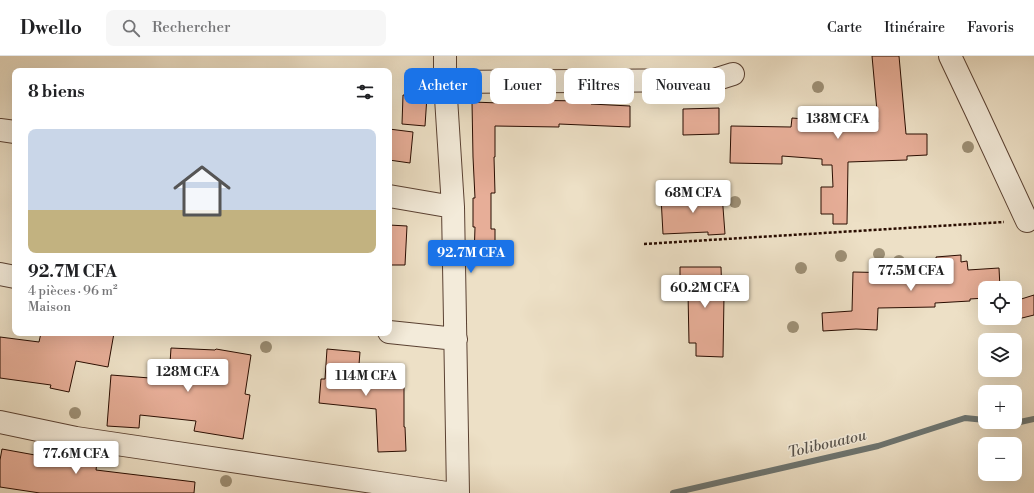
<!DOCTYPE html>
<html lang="fr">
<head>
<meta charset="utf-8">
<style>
	body { margin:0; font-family:"Libre Bodoni",serif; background:#f6f6f6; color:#202124; height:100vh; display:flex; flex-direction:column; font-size:15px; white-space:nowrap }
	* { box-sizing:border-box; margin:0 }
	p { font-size:13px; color:#757577 }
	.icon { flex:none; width:22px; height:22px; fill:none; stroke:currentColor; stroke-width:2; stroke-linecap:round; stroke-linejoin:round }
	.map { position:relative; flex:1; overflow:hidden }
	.side { position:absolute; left:12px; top:12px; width:380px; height:268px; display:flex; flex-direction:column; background:#fff; border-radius:8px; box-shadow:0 4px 16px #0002 }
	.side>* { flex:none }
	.top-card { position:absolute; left:404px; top:12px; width:380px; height:36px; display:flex; gap:8px }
	.tools { position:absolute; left:978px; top:225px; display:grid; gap:8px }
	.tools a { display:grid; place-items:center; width:44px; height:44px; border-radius:8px; background:#fff; box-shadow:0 4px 16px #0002; font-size:20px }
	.price { position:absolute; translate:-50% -34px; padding:0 9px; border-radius:4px; background:#fff; color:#222; font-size:13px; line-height:26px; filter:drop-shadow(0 1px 2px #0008) }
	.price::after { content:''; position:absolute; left:50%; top:24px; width:12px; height:9px; margin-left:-6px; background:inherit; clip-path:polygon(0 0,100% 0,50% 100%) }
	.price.selected { background:#1a73e8; color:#fff }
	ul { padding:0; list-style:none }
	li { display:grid; align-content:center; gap:8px; height:212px; padding:0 16px }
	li+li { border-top:1px solid #e0e0e0 }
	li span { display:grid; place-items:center; height:124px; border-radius:8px; color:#555 }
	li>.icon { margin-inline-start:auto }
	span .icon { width:72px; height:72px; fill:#fffc; stroke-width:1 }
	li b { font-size:17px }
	h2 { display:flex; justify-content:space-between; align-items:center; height:48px; padding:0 16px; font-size:17px }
	.tag { padding:0 14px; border-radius:8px; background:#fff; box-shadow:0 4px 16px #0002; font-size:14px; line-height:36px }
	.tag.selected { background:#1a73e8; color:#fff }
	header { display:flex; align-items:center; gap:24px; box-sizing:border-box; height:56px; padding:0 20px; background:#fff; border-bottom:1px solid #e0e0e0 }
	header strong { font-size:19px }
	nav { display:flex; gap:22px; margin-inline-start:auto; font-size:14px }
	.search { width:280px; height:36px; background:#f6f6f6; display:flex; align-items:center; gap:10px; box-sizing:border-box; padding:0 14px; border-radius:8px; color:#757577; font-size:15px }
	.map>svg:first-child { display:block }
</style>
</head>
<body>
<header>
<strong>Dwello</strong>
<div class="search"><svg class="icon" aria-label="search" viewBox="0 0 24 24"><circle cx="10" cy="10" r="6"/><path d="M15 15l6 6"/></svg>Rechercher</div>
<nav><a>Carte</a><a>Itinéraire</a><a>Favoris</a></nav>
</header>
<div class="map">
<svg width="1034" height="437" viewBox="0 0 1034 437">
	<rect width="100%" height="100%" fill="#ede0c6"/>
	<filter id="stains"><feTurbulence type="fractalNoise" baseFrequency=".005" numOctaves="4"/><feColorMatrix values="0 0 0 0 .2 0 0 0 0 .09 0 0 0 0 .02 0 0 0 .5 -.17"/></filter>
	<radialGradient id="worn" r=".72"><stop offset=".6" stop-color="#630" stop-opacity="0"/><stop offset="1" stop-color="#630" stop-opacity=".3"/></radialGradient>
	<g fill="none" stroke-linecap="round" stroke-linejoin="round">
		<path stroke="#6d7571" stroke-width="6" d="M1015,366h5l14,-3
			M673,437l205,-47 87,-28 20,2"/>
	</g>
	<path fill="#e7ae98" stroke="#290c00" d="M872,0h27l7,78h21v21l-20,1v4l-59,2 -1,62h-14v-10h-12v-27h12l-1,-22h-10v-6l-40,-3v8l-52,-1 1,-37 60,1 1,-9 25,2 -1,8 33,1 -1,-7h30z
		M403,39l24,1 -2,30 -23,-2z
		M500,44l90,1 1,3 39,2v21l-71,-3v3l-64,-1v31h-1l1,36h-4v36h4v31l-21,-1 1,-32h-2v-29h2l-2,-41 -1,-55 28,1z
		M719,52v26l-36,1v-26z
		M389,73l24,3 -3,31 -21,-3z
		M722,138l3,40 -17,1v-3l-45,2 -2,-37z
		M389,169l18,1 -2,39h-16z
		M961,199v7l6,-1 1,9 31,-2 1,20h-15v10l-15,1v2l-35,2v4l-57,1 -1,22 -21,-1 -33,2 -1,-18 30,-2 1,-39 47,1 37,-1 -1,-15z
		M680,211h41l1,29h2l-1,61 -27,-1v-13h-7l-1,-50h-8z
		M1034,239v20l-16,4 -3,-11v-7z
		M41,277h73l-6,34 -32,-6 -7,31 -19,-4 1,-3 -51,-7v-41l39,5z
		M171,292l44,2 1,-1 35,6 -6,39 5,1 -7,44 -49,-8 2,-10 -56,-6 -1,13 -32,-2 4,-51 39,3v-1l19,2z
		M327,293l33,3 -2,25 39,1v1h7v48h1l1,24 -28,1 -2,-43 -57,-6 2,-24h4z
		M37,386l36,8 21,3 -1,9h4l-1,8 99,12 -1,11h-154l-40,-6v-27l2,-11 33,6z"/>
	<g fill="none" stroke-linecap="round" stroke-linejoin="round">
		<defs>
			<path id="minor" d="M445,0v26l8,125 5,286
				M950,0l26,55 51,110
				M445,26l269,-2 19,-6
				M0,74l15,2
				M389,140l64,11
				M0,218l15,3
				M389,276l67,7
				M0,366l76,16 371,55"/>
		</defs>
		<use href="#minor" stroke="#5a4132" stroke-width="24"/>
		<path stroke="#290c00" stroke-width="2.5" stroke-dasharray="3 2" stroke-linecap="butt" d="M644,188l360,-22"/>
		<use href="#minor" stroke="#f3ebda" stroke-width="22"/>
	</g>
	<g fill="#9d8f75">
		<circle cx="818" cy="31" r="6"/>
		<circle cx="834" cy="70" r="6"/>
		<circle cx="968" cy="91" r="6"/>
		<circle cx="735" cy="146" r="6"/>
		<circle cx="879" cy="198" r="6"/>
		<circle cx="841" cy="200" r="6"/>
		<circle cx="899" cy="205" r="6"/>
		<circle cx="801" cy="212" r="6"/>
		<circle cx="793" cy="271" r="6"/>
		<circle cx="266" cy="291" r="6"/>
		<circle cx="75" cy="357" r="6"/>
		<circle cx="226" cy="425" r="6"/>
	</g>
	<g text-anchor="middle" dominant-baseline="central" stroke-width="3" stroke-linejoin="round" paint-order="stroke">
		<g font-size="15" font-style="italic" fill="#57524b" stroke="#f3ebda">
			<text transform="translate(827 388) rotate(-13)">Tolibouatou</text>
		</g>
	</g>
	<rect width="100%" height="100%" filter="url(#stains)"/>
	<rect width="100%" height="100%" fill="url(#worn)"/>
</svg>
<div class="tools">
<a><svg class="icon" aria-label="locate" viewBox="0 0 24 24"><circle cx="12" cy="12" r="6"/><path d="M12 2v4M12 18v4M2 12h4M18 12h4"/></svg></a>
<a><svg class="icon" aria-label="layers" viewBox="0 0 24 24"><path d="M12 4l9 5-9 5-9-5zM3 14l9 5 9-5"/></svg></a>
<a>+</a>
<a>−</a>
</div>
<b class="price" style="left:838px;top:84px">138M CFA</b>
<b class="price" style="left:693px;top:158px">68M CFA</b>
<b class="price selected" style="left:471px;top:218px">92.7M CFA</b>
<b class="price" style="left:911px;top:236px">77.5M CFA</b>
<b class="price" style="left:705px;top:253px">60.2M CFA</b>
<b class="price" style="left:188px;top:337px">128M CFA</b>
<b class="price" style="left:366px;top:341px">114M CFA</b>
<b class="price" style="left:76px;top:419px">77.6M CFA</b>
<div class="top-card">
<a class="tag selected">Acheter</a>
<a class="tag">Louer</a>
<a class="tag">Filtres</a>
<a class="tag">Nouveau</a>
</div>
<section class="side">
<h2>8 biens<svg class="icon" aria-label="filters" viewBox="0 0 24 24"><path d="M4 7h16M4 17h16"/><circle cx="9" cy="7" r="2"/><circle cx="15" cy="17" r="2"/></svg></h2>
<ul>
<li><span style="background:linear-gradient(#c9d6e8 65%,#c2b280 0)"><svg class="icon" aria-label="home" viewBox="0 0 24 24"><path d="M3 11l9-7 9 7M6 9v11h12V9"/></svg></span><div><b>92.7M CFA</b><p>4 pièces · 96 m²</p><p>Maison</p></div></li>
</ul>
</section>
</div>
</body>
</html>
